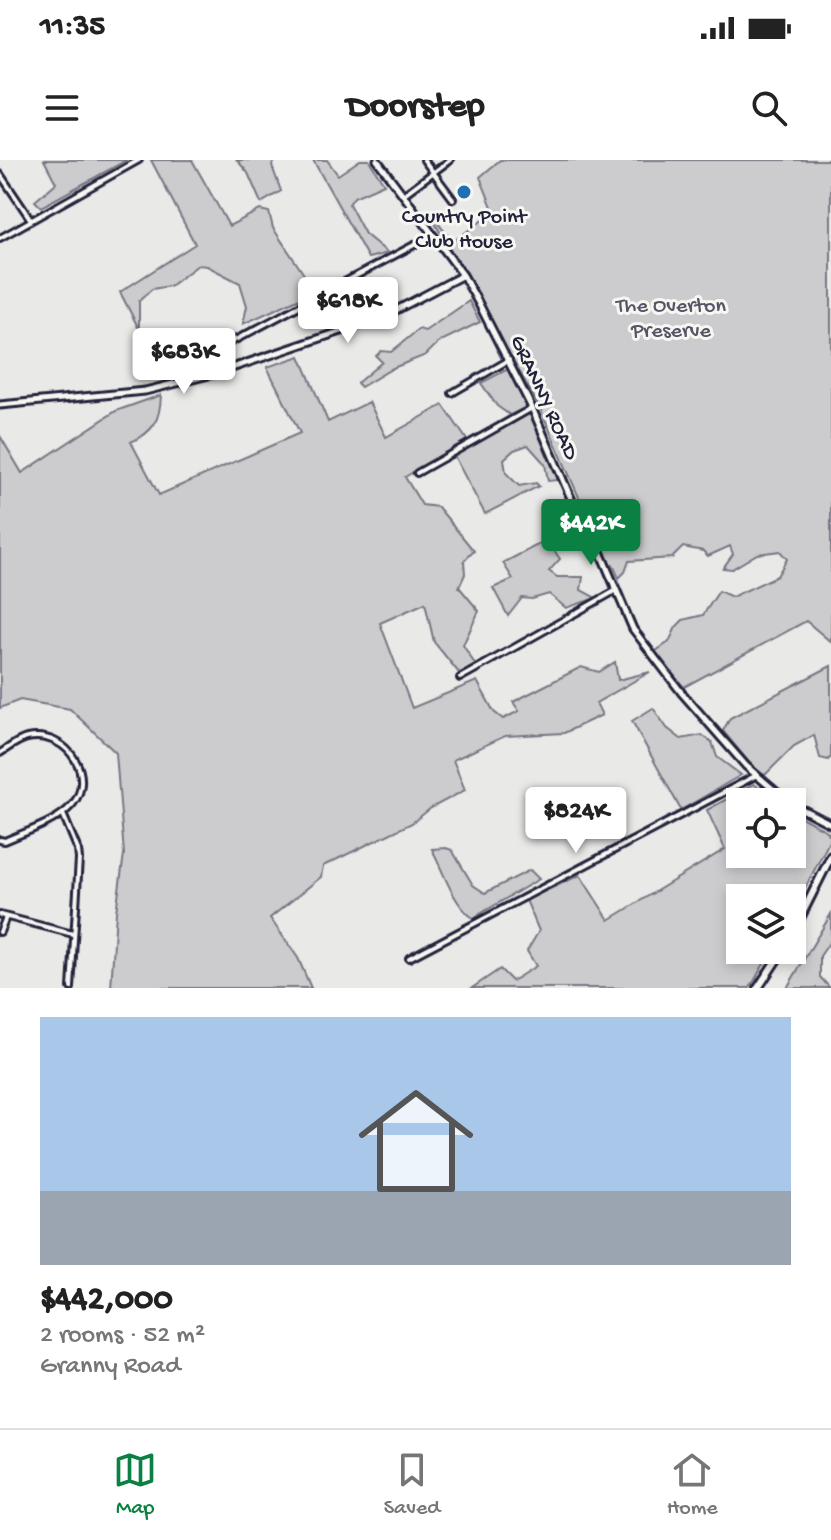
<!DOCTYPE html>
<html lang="en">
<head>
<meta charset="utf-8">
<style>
	body { margin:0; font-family:"Gochi Hand",sans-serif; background:#f6f6f6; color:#222; height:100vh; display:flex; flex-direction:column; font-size:30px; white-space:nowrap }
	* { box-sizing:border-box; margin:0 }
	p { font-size:26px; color:#767676 }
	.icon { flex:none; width:44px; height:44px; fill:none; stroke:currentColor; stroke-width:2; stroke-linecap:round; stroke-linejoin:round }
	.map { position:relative; height:828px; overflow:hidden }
	.sheet { display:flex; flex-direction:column; background:#fff; flex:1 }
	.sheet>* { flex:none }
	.tools { position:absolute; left:726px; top:628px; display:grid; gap:16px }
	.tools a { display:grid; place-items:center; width:80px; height:80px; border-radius:0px; background:#fff; box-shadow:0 4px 12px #0003; font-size:40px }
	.price { position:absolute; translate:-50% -68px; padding:0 18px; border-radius:8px; background:#fff; color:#222; font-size:26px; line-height:52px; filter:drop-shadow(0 2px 4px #0008) }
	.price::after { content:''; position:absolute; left:50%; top:48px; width:24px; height:18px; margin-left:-12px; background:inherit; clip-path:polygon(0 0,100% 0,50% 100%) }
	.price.on { background:#0b8043; color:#fff }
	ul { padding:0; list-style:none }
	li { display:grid; align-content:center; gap:16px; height:424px; padding:0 40px }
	li span { display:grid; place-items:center; height:248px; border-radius:0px; color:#555 }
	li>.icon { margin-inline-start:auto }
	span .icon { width:144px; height:144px; fill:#fffc; stroke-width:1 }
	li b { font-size:34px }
	.status { display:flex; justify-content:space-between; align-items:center; height:56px; padding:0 40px; background:#fff; direction:ltr }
	.status svg { height:22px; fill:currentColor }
	header { display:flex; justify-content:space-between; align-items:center; height:104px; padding:0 40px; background:#fff; font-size:36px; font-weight:700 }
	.tab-bar { display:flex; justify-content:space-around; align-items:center; height:112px; border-top:2px solid #e0e0e0; background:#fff; font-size:22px; color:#767676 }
	.tab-bar a { display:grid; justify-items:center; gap:4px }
	.tab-bar .on { color:#0b8043 }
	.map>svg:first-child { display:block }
</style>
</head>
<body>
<div class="status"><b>11:35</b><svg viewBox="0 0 49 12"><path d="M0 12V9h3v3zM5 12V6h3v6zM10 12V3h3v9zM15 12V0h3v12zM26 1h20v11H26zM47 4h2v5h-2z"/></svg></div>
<header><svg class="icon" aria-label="menu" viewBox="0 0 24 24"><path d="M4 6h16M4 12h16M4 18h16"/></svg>Doorstep<svg class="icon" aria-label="search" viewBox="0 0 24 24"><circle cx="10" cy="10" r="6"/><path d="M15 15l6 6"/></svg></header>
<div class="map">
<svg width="831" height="828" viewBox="0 0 831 828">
	<rect width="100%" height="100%" fill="#e9e9e7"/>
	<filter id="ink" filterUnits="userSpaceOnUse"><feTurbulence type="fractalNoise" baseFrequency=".0125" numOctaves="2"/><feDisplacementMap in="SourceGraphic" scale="16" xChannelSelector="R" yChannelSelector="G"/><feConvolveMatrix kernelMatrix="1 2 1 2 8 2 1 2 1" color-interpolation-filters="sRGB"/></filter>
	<g filter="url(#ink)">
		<path fill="#ccccce" stroke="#777784" stroke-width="2" d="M44,0h83l-86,47 -6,-6 21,-18z
			M151,0h41l37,66 31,-16 9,2 4,16 42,63 -72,33 4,-18 -7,-23 -33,-17 -9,-1 -28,21 -18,3 -13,12v28l-19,-37 75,-48z
			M237,0h38l-3,6 9,25 -20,12 -13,-30z
			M313,0h14l11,15 22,-15h9l15,24 -30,13 -5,7 16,30 23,19 -20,5z
			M500,0h331v482l-25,-21 -122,66 -31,-34 16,-11 7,-15 7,-7 20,-5 16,-24 13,6 45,-21 10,-17 -7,-8 -23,3 -25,15 -9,-1 10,-14 -3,-8 -22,10 -5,-5 -20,-4 -11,11 -43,3 -4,11 -6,6 -6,-13 -4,1 -69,-158 -112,-197 22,27 5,2 39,-28 -14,-35z
			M469,141l11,21 -41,20 -13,13 -33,13 -32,19 -4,-4 25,-21 -6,-6 5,-5 10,1 28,-23 6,2z
			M300,196l28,66 41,-20 17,35 57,-32 24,35 -62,37 17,28 16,2 36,44 -10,10 1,13 -6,13 20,24 -16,34 13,21 -17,7 -25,-31 -9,-39 -45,20 32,85 65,-27 17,31 9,7 16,-8 -6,-9 68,-35 18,5 16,-10 3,18 32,-8 -54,31 6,12 -38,18 -59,3 -52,24 12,30 -34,18 -19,15 -89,43 -2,11 -51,41 28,40 13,30h-200l5,-76 8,-58 -8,-101 -46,-44 -50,-9 -20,8v-272l22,37 94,-62 45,-16c-1,25 -7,37 -30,47l28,53 141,-62 -33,-66z
			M508,209l19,38 -17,8 -13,-9 -16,-23z
			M530,252l28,68 -10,1 -3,-17 -17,-19 -14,5 -10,9 2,14 13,13 17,-3 3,3 -54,28 -31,-58z
			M547,380l13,19 -11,12 8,6h26l-2,13 15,8 -30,10 -17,-14 -17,5 -10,-1 -14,18 -15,-28 20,-9 -10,-16z
			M831,506v91l-3,3 -8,-2 -6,-23 -20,11 -29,29 -8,-3 -34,-41 7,-13z
			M653,548l14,20 14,11 21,-4 10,7 5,15 24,18 -60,35 -49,-89z
			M754,624l24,18h-38v52h52v-42l35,19 4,7 -39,75v-15h-52v52h32l-22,38h-278l28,-19 12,12 24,-15 -9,-15 12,-20 -13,-31 54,-25 29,45 116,-71 -18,-39z
			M446,688l6,2 21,35 12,8 45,-23 9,9 -66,39c-20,-14 -30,-47 -41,-69z
			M831,754v26l-11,16v21l10,11h-43z"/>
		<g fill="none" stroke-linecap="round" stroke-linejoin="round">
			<defs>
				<path id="minor" d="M424,0l29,39
					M0,14l31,46
					M403,35l47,-35
					M0,78l139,-78
					M217,213l-10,-18 226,-120
					M452,233l57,-33
					M417,313l115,-65
					M460,518l155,-87
					M0,593c8,-5 18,-13 27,-15 41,-9 74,43 40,72 -16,14 -42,22 -62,31l-5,-1
					M63,654l15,36 1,9 -8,129
					M0,755l73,19
					M0,772l6,-15
					M409,798l346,-182"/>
				<path id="tertiary" d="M377,0l86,115 16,29 53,104 44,102 22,37 35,82 48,63 65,74 42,36
					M0,245l145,-14 72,-18 166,-56 80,-42
					M792,644l39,20"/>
				<path id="secondary" d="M792,774l39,-78
					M758,828l25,-38"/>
			</defs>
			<use href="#minor" stroke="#22223b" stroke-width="10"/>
			<use href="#tertiary" stroke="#22223b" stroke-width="11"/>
			<use href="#secondary" stroke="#22223b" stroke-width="12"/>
			<use href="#minor" stroke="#f6f6f2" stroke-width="4"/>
			<use href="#tertiary" stroke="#f6f6f2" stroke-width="5"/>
			<use href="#secondary" stroke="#f6f6f2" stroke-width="6"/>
		</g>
	</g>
	<circle fill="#1f6fb2" stroke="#f6f6f2" stroke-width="3" cx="464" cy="32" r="8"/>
	<g text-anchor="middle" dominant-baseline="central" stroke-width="6" stroke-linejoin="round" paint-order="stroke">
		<g font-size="22" fill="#22223b" stroke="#f6f6f2">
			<text x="464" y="58">Country Point<tspan x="464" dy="25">Club House</tspan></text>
		</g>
		<g font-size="22" fill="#555567" stroke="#f6f6f2">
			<text x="671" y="147">The Overton<tspan x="671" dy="25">Preserve</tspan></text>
		</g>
		<g font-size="22" fill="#22223b" stroke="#f6f6f2">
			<text transform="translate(543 238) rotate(65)">GRANNY ROAD</text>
		</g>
	</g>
</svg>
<div class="tools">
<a><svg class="icon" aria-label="locate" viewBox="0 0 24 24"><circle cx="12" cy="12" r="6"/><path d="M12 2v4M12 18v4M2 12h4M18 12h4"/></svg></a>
<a><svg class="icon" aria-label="layers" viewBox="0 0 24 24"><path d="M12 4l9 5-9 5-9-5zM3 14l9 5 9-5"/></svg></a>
</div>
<b class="price" style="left:348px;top:185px">$618K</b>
<b class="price" style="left:184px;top:236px">$683K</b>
<b class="price on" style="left:591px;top:407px">$442K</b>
<b class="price" style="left:576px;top:695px">$824K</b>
</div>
<section class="sheet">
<ul>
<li><span style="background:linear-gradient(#a9c7e8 70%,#9aa5b1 0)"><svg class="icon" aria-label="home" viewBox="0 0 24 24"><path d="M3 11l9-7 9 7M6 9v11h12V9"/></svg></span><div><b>$442,000</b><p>2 rooms · 52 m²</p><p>Granny Road</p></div></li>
</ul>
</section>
<nav class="tab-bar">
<a class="on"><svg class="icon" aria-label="map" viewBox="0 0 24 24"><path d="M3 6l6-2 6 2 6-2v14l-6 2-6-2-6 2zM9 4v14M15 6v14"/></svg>Map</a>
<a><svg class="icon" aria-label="saved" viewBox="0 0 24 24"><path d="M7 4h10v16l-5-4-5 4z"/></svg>Saved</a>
<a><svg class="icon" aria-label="home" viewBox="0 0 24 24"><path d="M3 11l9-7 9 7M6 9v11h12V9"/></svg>Home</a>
</nav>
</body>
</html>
